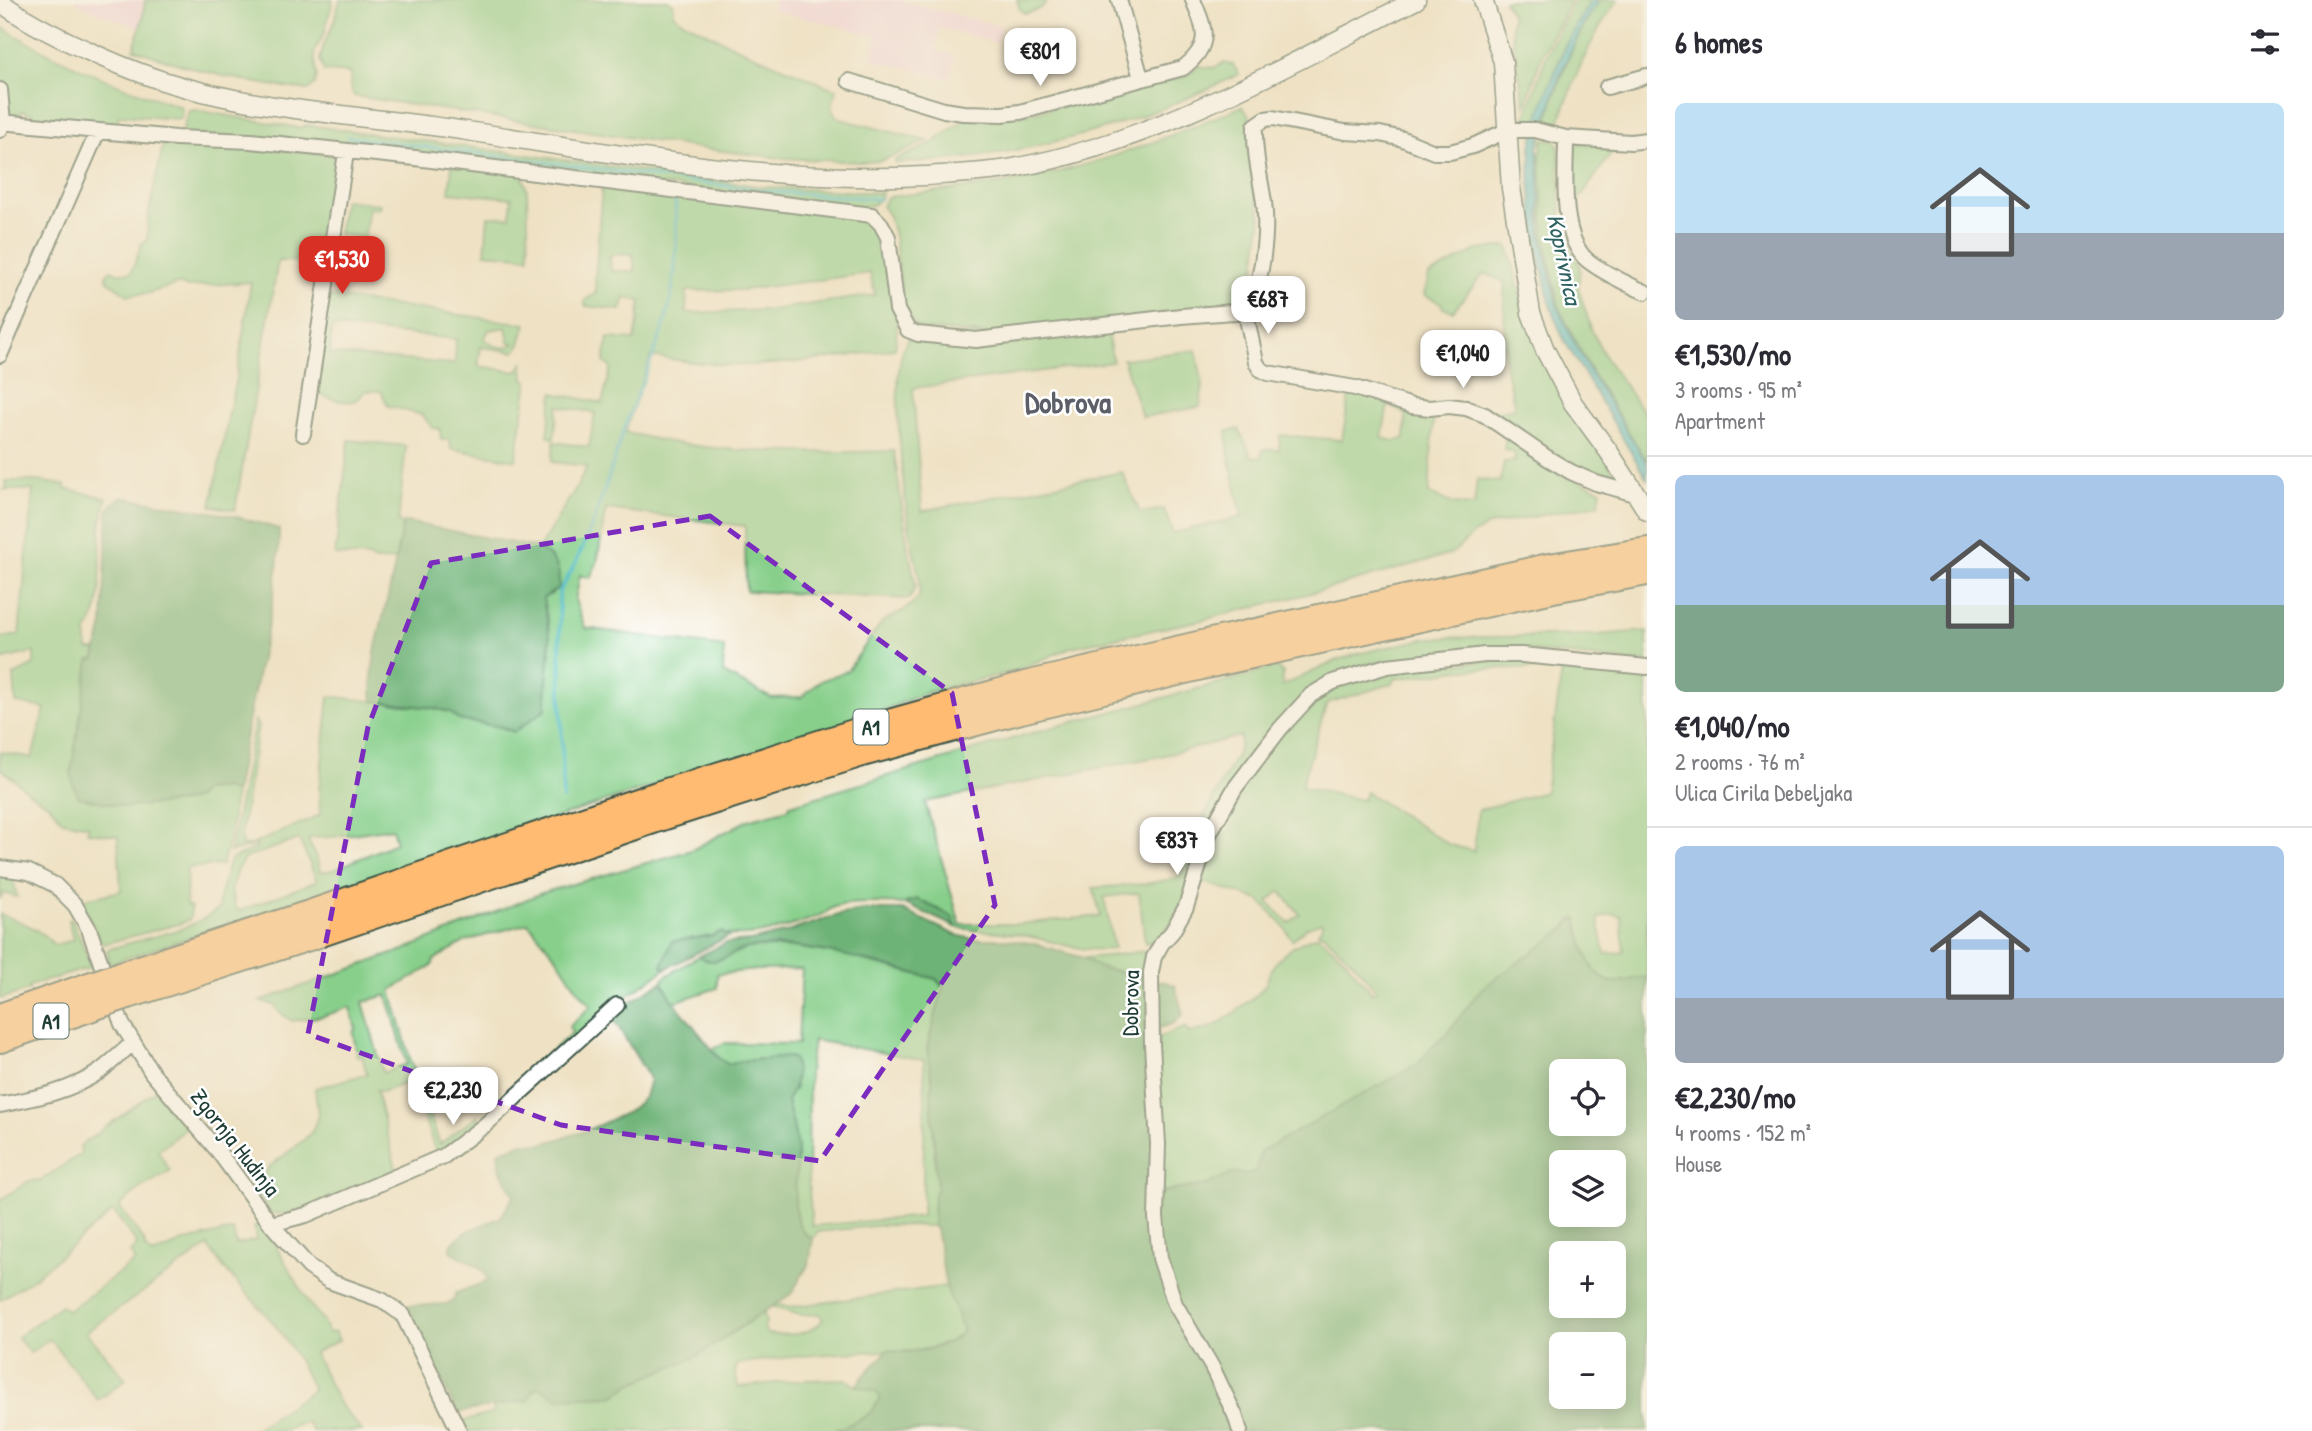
<!DOCTYPE html>
<html lang="en">
<head>
<meta charset="utf-8">
<style>
	body { margin:0; font-family:"Patrick Hand",sans-serif; background:#f7f7f7; color:#2b2b33; height:100vh; display:flex; flex-direction:column; font-size:26px; white-space:nowrap }
	* { box-sizing:border-box; margin:0 }
	p { font-size:23px; color:#7c7c81 }
	.icon { flex:none; width:38px; height:38px; fill:none; stroke:currentColor; stroke-width:2; stroke-linecap:round; stroke-linejoin:round }
	.map { position:relative; flex:1; overflow:hidden }
	.panel { display:flex; flex-direction:column; background:#fff; width:665px }
	.panel>* { flex:none }
	.fabs { position:absolute; left:1549px; top:1059px; display:grid; gap:14px }
	.fabs a { display:grid; place-items:center; width:77px; height:77px; border-radius:10px; background:#fff; box-shadow:0 4px 18px #0003; font-size:35px }
	.price { position:absolute; translate:-50% -60px; padding:0 16px; border-radius:14px; background:#fff; color:#222; font-size:23px; line-height:46px; filter:drop-shadow(0 2px 4px #0008) }
	.price::after { content:''; position:absolute; left:50%; top:42px; width:21px; height:16px; margin-left:-10px; background:inherit; clip-path:polygon(0 0,100% 0,50% 100%) }
	.price.active { background:#d93025; color:#fff }
	ul { padding:0; list-style:none }
	li { display:grid; align-content:center; gap:14px; height:371px; padding:0 28px }
	li+li { border-top:2px solid #e1e1e2 }
	li span { display:grid; place-items:center; height:217px; border-radius:10px; color:#555 }
	li>.icon { margin-inline-start:auto }
	span .icon { width:126px; height:126px; fill:#fffc; stroke-width:1 }
	li b { font-size:30px }
	h2 { display:flex; justify-content:space-between; align-items:center; height:84px; padding:0 28px; font-size:30px }
	main { display:flex; flex:1; min-height:0 }
	.map>svg:first-child { display:block }
</style>
</head>
<body>
<main>
<div class="map">
<svg width="1647" height="1431" viewBox="0 0 1647 1431">
	<rect width="100%" height="100%" fill="#fff"/>
	<filter id="ink" filterUnits="userSpaceOnUse"><feTurbulence type="fractalNoise" baseFrequency=".0143" numOctaves="2"/><feDisplacementMap in="SourceGraphic" scale="14" xChannelSelector="R" yChannelSelector="G"/><feConvolveMatrix kernelMatrix="1 2 1 2 8 2 1 2 1" color-interpolation-filters="sRGB"/></filter>
	<filter id="wash" filterUnits="userSpaceOnUse"><feTurbulence type="fractalNoise" baseFrequency=".00686" numOctaves="4" result="noise"/><feDisplacementMap in="SourceGraphic" scale="28" xChannelSelector="R" yChannelSelector="G"/><feGaussianBlur stdDeviation="1.57" result="paint"/><feColorMatrix in="noise" values="0 0 0 0 0 0 0 0 0 0 0 0 0 0 0 0 0 1.4 0 .05"/><feComposite in="paint" operator="in"/></filter>
	<g filter="url(#wash)">
		<rect width="100%" height="100%" fill="#efe2c4"/>
		<path fill="#f3cfe0" d="M73,0h72l-5,28 -37,-13z
			M774,0h126l101,26 -4,17 -57,-15 -5,22 20,6 -6,23 -78,-20 6,-23 -105,-26z"/>
		<path fill="#87cf8a" stroke="#53865f" stroke-width="2" fill-rule="evenodd" d="M145,0h188l-9,34 -10,18 3,24 -2,9 -7,5c-60,-6 -117,-20 -174,-41l9,-33z
			M340,0h328l6,5v10l9,6c41,21 81,40 124,56 11,4 18,10 30,12 -3,13 -10,21 3,30l88,22 -47,20 -20,1 -79,-4 -76,-9 -352,-53 -4,-10 1,-13 -27,-2 -4,-11 3,-13 11,-25z
			M1017,0h30c-4,9 -14,12 -23,13l-4,-3z
			M1504,0h67l-28,52 -18,55 -14,-79 1,-12z
			M1575,0h16l-26,46 -29,81 -9,-3 -1,-9 22,-64z
			M1599,0h19c-30,39 -46,85 -62,131l-11,-2c12,-46 28,-89 54,-129z
			M0,26c57,35 118,61 182,81l-1,12 -62,-4 -2,12 -86,-8 2,-5 -11,-3 -6,7 -8,-1 -8,-33z
			M1223,63l10,2 6,9c-107,54 -225,86 -344,89v-3l38,-17 32,-24 54,-3 167,-40 14,-11 5,3 11,-1z
			M1242,106l8,11v16l11,90 -9,68 -8,13 -255,30 -61,-4 -10,-3 -7,-6 -8,-17 -8,-63 -6,-25 -7,-10 5,-9c59,-7 121,-12 179,-27 61,-16 118,-39 176,-64z
			M195,110l105,18 7,-3 456,62 119,6c-5,11 -9,13 -21,14l-677,-74 -1,-6 6,-16z
			M1543,139l11,1 5,7 2,75 4,19 15,25 -2,22 14,43 13,26 42,60v44l-55,-88 -32,-63 -16,-74 -4,-80z
			M163,142h38l130,13 7,11 -11,96 -49,-1 -43,249 -24,-4 28,-144 12,-80 -64,5 -9,-3 -28,9 -22,2 -20,-14 -2,-6 5,-5 6,3h14l11,-30 5,-2c-1,-33 12,-66 16,-99z
			M1580,144l35,4 -40,57 -2,-55 2,-4z
			M452,166l70,8 5,16 2,67 -44,-4 3,-37 22,1 2,-19 -63,-6z
			M602,186l258,30 19,13 19,90 -3,30c-49,7 -98,15 -146,16 -33,1 -66,-3 -98,-9l-26,76c88,24 180,21 269,19l14,98 8,37 -7,13 -163,-8 -1,-65 -139,-17 -9,54 -7,15 -10,-3 -5,25 10,28 139,19 -1,26 48,25 31,-1 18,-16 27,-10 35,-49 24,-13 13,-12c3,-18 -4,-36 -7,-54 -6,-34 -28,-188 -1,-206l196,-6 6,31 -200,26 9,123 200,-39 18,41 24,-4 9,24 69,-16 -14,-65 -1,-21 12,-2 13,28h9l2,-8 16,1 1,-15 62,5 8,-48 84,20 -5,82 25,10 20,2 3,-27 23,3 4,-20 11,-1 -1,-9 -10,-2 2,-14c31,23 58,39 95,54l-2,14 -109,21 -18,10 -17,16 -5,3 -127,36 -121,30 -131,27 -55,24 -91,22 -46,19 -770,252 -2,-14c35,-13 84,-17 112,-42l-1,-6 11,-40 4,-4 24,-10 -1,-3 -26,7 25,-131 3,5 -17,109 1,11 9,-1 69,-30 -1,-24 10,-95 104,12 17,4 10,8 41,7 13,5 32,-23c-1,-23 4,-44 4,-67 0,-15 -5,-30 -7,-44l9,-4 -1,-37 -12,-9 39,-63 9,-19 -35,-4 2,-20 35,5 6,-34 -37,-7 -4,33 -6,-3 5,-43 49,10 9,-35 -7,-6 4,-24 27,2 6,-39 -16,-3 -4,12 -36,-4v-6l11,-7 -1,-13zM633,254l2,17h-24l-1,-16zM870,273l5,22 -104,15 -85,3 1,-22 56,-1zM1388,405l18,9 -1,25 -11,2 -12,-3zM392,828l4,15 -63,27 -13,2 -3,-13 -9,-19 1,-2 23,-1zM299,839l18,42 -78,30 -4,-4 -4,-16 6,-22 8,-11z
			M344,200l36,4 -1,5 -10,-1 -5,30 -26,-4z
			M1508,246l19,73 90,160 -4,3 -46,-17 -74,-49 4,-5 18,-3 -10,-43 -1,-83 -20,-9 -31,38 -10,-3 -2,-5 -17,-8 5,-20 48,-25z
			M328,296l198,28 -6,20 -5,8 -34,-5 -3,19 39,6 6,-9 1,16 4,2 -12,79 -65,-11 -1,-9h-9l-1,-11 -7,-1 -11,-13 -34,-9 -7,-15h-16c-3,3 -5,7 -8,9 -11,5 -33,-3 -42,-8zM332,327l124,12 -1,25 -125,-10zM506,327l3,15 5,1c-9,9 -21,3 -30,-4l5,-9z
			M1196,350l7,35 -3,22 -58,10 -19,-58z
			M349,440l57,6 -8,76 5,2 -8,36 -21,1 -5,-4 -34,-2z
			M6,481h31l28,4v4l42,9c-16,43 6,97 -21,135l2,17h8l-1,10 -16,63 -8,50 8,24 47,10 57,-5 14,-4 7,-8 21,-2 10,5 -6,48 -7,24 -35,3 -1,37 5,2 -1,12 -8,4 -79,21 -3,-2 -18,-39 3,-4 36,-8 -3,-55 -31,-4 2,-6 -26,-5 -14,-16 -19,-12 -30,-25v-16l32,6 13,-50 -29,-5 -2,-28 20,-10v-13l-34,8v-22l19,-3 14,-145h-29l3,-4z
			M1647,631v32l-116,-12 -155,12c-68,13 -97,55 -133,109 -9,14 -22,29 -29,45 -15,35 -23,71 -42,104 -4,5 -7,14 -12,18 -4,3 -10,3 -15,4l-6,-50 -35,4 10,52c-36,4 -58,-8 -92,-14 -22,-4 -44,-3 -66,-8l-4,-11 -43,-15 -4,3c-18,-1 -55,-3 -71,3 -3,1 -6,4 -9,6 -24,11 -81,30 -105,19l-8,4h-7l-43,29 3,4 -56,40 -59,51 -3,-5 26,-23 -4,-5 22,-21 -16,-20 -18,-28 -29,-35 -62,18 -32,19 -2,6 -41,24 20,72 29,82 38,-29 3,10 -44,31 -25,-75 -30,11 -6,-2 21,82 -107,42 -20,-1 -13,-20 -1,-6 13,-20 35,-27 9,-10 5,-15 -3,-27 52,-14 -5,-18h-5l-4,-24 3,-3 -6,-22 -27,9 -31,5 -14,-10 -3,-6 -15,-4 144,-51 138,-57 150,-43 56,-30 40,-11 2,-4 238,-71 225,-60 20,-8 10,6 -1,14 56,-26 23,-7 67,-15 169,-3zM1241,736l-2,14 -44,82 -13,35 1,4 -6,7 -32,6 -52,4 8,28 -83,8h-58l-35,-122 236,-46zM387,995l20,69 -24,9 -20,-71z
			M1510,659l137,13v306c-11,-2 -22,4 -33,4 -26,-2 -33,-44 -37,-64l-5,2 -7,8 -136,122 -9,13 -160,89 -2,19 -14,4 -9,-3 -28,13 -46,7 -4,-154 29,-11 2,6c26,-4 37,-12 57,-29 7,-6 15,-10 20,-19 3,-4 3,-10 6,-15 9,-17 29,-29 47,-34l25,21 29,36 4,-3 -23,-28 -30,-28 -5,-1 5,-9 -2,-2 -15,6 -14,12 -9,-15 -24,-25 -62,-20 20,-57 56,-81 49,-49 62,-23zM1505,668l57,2 -17,122 -67,18 -4,41 -24,-6 -84,-53 -3,8 -62,-13 26,-84 65,-19 3,-5 64,-9zM1280,891l20,23 -11,9 -21,-21zM1612,914l9,2 3,36 -19,2 -7,-36z
			M0,875l13,3 4,19 -14,-4 -3,6z
			M0,914c22,8 39,14 54,31l19,-5 -5,-20 4,-1 20,48 -63,19v4l-29,9z
			M762,947l37,1 54,8 15,6 68,17 7,8 -16,61 5,32 -1,17 6,91 -3,6 -1,32 -49,-1 -66,7 -5,7c-28,-13 -15,-60 -16,-83 0,-19 -6,-37 -10,-56l8,-12 -5,-31 -49,4 -14,3 -8,-6 -6,-9 11,-6 74,1 4,-75 -46,1 -39,4v14l-43,14 -12,-20 3,-5 34,-21c15,13 31,-3 46,-8 6,-1 12,-1 17,-1zM813,1040l111,20 1,45 -3,111 -110,10 -4,-50 1,-105z
			M1143,951l7,6 -2,20 -48,-9 -16,-10 33,-3z
			M156,1090l12,18 19,19 -29,24 12,20 -31,18 -20,17 25,35 2,8 6,6 34,-14 47,-11 3,15 20,-5 -2,-13 9,-3 47,81 10,11 9,17 6,-1 4,8 -25,13 26,52 22,26h-50l-5,-9 -13,3 -9,6h-33l61,-41c-11,-24 -22,-45 -38,-65 -22,-27 -49,-50 -67,-79l-122,86 40,47 -28,21 -48,-61 -20,14 -13,-16 44,-32 7,6 67,-50 -5,-9 7,-6 -1,-4 -23,-31 -79,67 -34,22v-100l29,-19 12,-1 40,-26 -1,-8z
			M946,1286l17,44c-11,16 -40,20 -58,22 -8,1 -15,-2 -22,-1 -48,2 -97,5 -145,13l-3,6 3,17 65,-7 42,-1 11,7 20,5 4,6c-9,24 -25,23 -46,34h-369l-4,-9 33,-9 -1,-7 35,-6 6,-11 6,-2 18,11 55,-2 18,-12 66,-28 67,-44 2,10 -2,6 3,6c22,1 41,3 56,-14l-3,-6 -20,1 -27,-8 5,-3 12,3z"/>
		<path fill="#6db276" stroke="#467855" stroke-width="2" fill-rule="evenodd" d="M121,497l113,19 45,13c1,49 -12,100 -22,148 -8,38 -14,77 -22,116l-10,-5 -21,2 -7,8 -14,4 -57,5 -47,-10 -5,-10 -3,-14 18,-113 6,-1 8,-35 5,-115 10,-10z
			M406,522l133,26c18,13 21,18 20,40l-16,10c2,14 7,30 7,44 0,23 -5,44 -4,67l-32,23 -13,-5 -42,-7 -9,-8 -17,-4 -60,-7c-5,-39 10,-80 18,-118 5,-20 7,-39 12,-59z
			M917,899l35,17 4,11 -51,-23z
			M863,910h39l54,25 17,4h27l32,4 52,15 16,10 48,9 6,5 8,-1 13,4 8,30 -10,9 -15,4 3,164 46,-7 28,-13 9,3 13,-4 3,-19 159,-89 10,-13 15,-13 37,-48 84,-60 7,-9 5,-2c4,19 11,62 37,64 11,1 22,-6 33,-4v453h-813c21,-11 37,-10 46,-34l-4,-5 -20,-6c9,-14 21,-23 32,-36 22,4 62,0 75,-20l-17,-44 -10,-57 -3,-3 1,-32 3,-6 -6,-91 1,-17 -5,-32 16,-61 -7,-8c-52,-13 -135,-41 -187,-31 -17,3 -34,22 -50,8l27,-13 25,-2 36,-9 51,-17zM1561,1071h53v53h-53zM1561,1162h53v52h-53zM1561,1253h53v53h-53zM1561,1344h53v52h-53z
			M720,932l9,4 -64,33 -3,-3 10,-25 40,-5z
			M662,982l12,20 45,56 8,6 14,-3 49,-4 4,2c4,17 2,27 -7,42 5,18 10,36 10,55 1,23 -12,70 16,83l-4,25 -18,30 -94,62 -66,28 -18,12 -55,2 -18,-11 -6,2 -6,11 -71,13 -50,-107 41,-2 5,-3 3,-8 32,-12c-4,-16 -24,-21 -37,-30v-6l12,-12 38,-16 13,-21 -14,-27 -2,-17 25,-9 19,1 44,-13 42,-19 17,-15 5,-18 -34,-56 -7,-8z"/>
		<path fill="#4cbac6" stroke="#367c7d" stroke-width="2" d="M1591,0h9l-14,19 -26,56 -22,72 3,85 16,73 14,31 20,38 56,89v16l-83,-139 -13,-31 -17,-76 -4,-55 1,-32 12,-43 22,-57z"/>
		<g fill="none" stroke-linecap="round" stroke-linejoin="round">
			<path stroke="#4cbac6" stroke-width="3.5" d="M348,137l426,55 106,7
				M563,799l-4,-207c30,-47 46,-104 63,-157 13,-37 30,-73 42,-110 14,-43 13,-88 11,-132"/>
		</g>
	</g>
	<g filter="url(#ink)">
		<g fill="none" stroke-linecap="round" stroke-linejoin="round">
			<defs>
				<path id="minor" d="M1119,0l22,78
					M849,81l95,29 19,3 39,1 18,-2 163,-44c29,-23 23,-37 10,-68
					M1607,87l40,-11
					M0,90l3,33 -3,7
					M0,122l176,16 75,3 164,17 457,57 9,9 7,13 9,73 11,20 10,4 58,6 205,-24 52,-4 13,2c16,-27 22,-81 18,-112 -4,-25 -10,-50 -9,-76l10,-7 8,-1 72,14 35,2 23,5 31,13h16l23,-6 35,-16h27l31,8 65,4 16,-2
					M1566,138c0,34 -6,91 17,118 9,11 48,30 62,36
					M1246,314l10,48 4,7 8,4 87,15 57,18 18,2 19,-2 17,2 19,7 64,44 22,13 25,11 39,11
					M0,355l98,-224
					M303,434l43,-281
					M0,868l29,4 26,13 20,20 14,24 33,95 30,49 66,78 53,73 38,43 20,14 53,19 21,15 56,116
					M0,1105c35,-7 69,-13 99,-33 12,-9 23,-20 34,-29
					M271,1224l35,-9 138,-59 41,-31 132,-120
					M1240,1431l-5,-16 -23,-48 -37,-63 -15,-46 -4,-41 2,-73 -6,-100 -1,-72 3,-15 8,-14 10,-11 14,-25 23,-73 26,-46 45,-59 31,-34 22,-13 54,-16 98,-11h37l125,12"/>
				<path id="tertiary" d="M1483,0l20,62 8,126 20,125 14,37 28,53 36,49 38,59
					M0,2c26,19 55,34 84,47 25,12 50,22 76,31 99,32 205,35 307,51 151,23 304,53 457,45 30,-2 60,-3 89,-8 145,-26 273,-103 403,-168"/>
				<path id="motorway" d="M121,975l188,-61 348,-119 200,-63 168,-47 177,-41 347,-77 98,-16
					M128,995l187,-60 350,-119 197,-63 159,-43 185,-45 347,-76 94,-17
					M0,1017l92,-32
					M0,1039l101,-35"/>
			</defs>
			<use href="#minor" stroke="#3e564a" stroke-width="18"/>
			<use href="#tertiary" stroke="#3e564a" stroke-width="21"/>
			<use href="#motorway" stroke="#3e564a" stroke-width="30"/>
			<use href="#minor" stroke="#fff" stroke-width="14"/>
			<use href="#tertiary" stroke="#fff" stroke-width="18"/>
			<use href="#motorway" stroke="#ffbb71" stroke-width="26"/>
			<defs>
				<path id="motorway-bridge" d="M92,985l29,-10
					M101,1004l27,-9"/>
			</defs>
			<use href="#motorway-bridge" stroke="#3e564a" stroke-width="30" stroke-linecap="butt"/>
			<use href="#motorway-bridge" stroke="#ffbb71" stroke-width="26"/>
		</g>
	</g>
	<path d="M0 0H1647V1431H0ZM710,516l242,177 43,212 -175,256 -259,-36 -253,-91 60,-307 63,-164z" fill="#efe2c4" fill-opacity=".55" fill-rule="evenodd"/>
	<path fill="none" stroke="#7b2cbf" stroke-width="5" stroke-dasharray="14 9" stroke-linejoin="round" d="M710,516l242,177 43,212 -175,256 -259,-36 -253,-91 60,-307 63,-164z"/>
	<g text-anchor="middle" dominant-baseline="central" stroke-width="5" stroke-linejoin="round" paint-order="stroke">
		<g fill="#fff" stroke="#627771" stroke-width="2">
			<rect x="853.5" y="709.5" width="35" height="35" rx="5"/>
			<rect x="33.5" y="1003.5" width="35" height="35" rx="5"/>
		</g>
		<g font-size="21" font-weight="bold" fill="#1f3d34">
			<text x="871" y="727">A1</text>
			<text x="51" y="1021">A1</text>
		</g>
		<g font-size="23" fill="#1f3d34" stroke="#fff">
			<text transform="translate(1130 1003) rotate(-89)">Dobrova</text>
			<text transform="translate(236 1142) rotate(52)">Zgornja Hudinja</text>
		</g>
		<g font-size="24" font-style="italic" fill="#2c6260" stroke="#fff">
			<text transform="translate(1565 259) rotate(78)">Koprivnica</text>
		</g>
		<g font-size="30" font-weight="bold" fill="#5d5f68" stroke="#fff">
			<text x="1068" y="402">Dobrova</text>
		</g>
	</g>
</svg>
<div class="fabs">
<a><svg class="icon" aria-label="locate" viewBox="0 0 24 24"><circle cx="12" cy="12" r="6"/><path d="M12 2v4M12 18v4M2 12h4M18 12h4"/></svg></a>
<a><svg class="icon" aria-label="layers" viewBox="0 0 24 24"><path d="M12 4l9 5-9 5-9-5zM3 14l9 5 9-5"/></svg></a>
<a>+</a>
<a>−</a>
</div>
<b class="price" style="left:1040px;top:88px">€801</b>
<b class="price active" style="left:342px;top:296px">€1,530</b>
<b class="price" style="left:1268px;top:336px">€687</b>
<b class="price" style="left:1463px;top:390px">€1,040</b>
<b class="price" style="left:1177px;top:877px">€837</b>
<b class="price" style="left:453px;top:1127px">€2,230</b>
</div>
<section class="panel">
<h2>6 homes<svg class="icon" aria-label="filters" viewBox="0 0 24 24"><path d="M4 7h16M4 17h16"/><circle cx="9" cy="7" r="2"/><circle cx="15" cy="17" r="2"/></svg></h2>
<ul>
<li><span style="background:linear-gradient(#bfe0f5 60%,#9aa5b1 0)"><svg class="icon" aria-label="home" viewBox="0 0 24 24"><path d="M3 11l9-7 9 7M6 9v11h12V9"/></svg></span><div><b>€1,530/mo</b><p>3 rooms · 95 m²</p><p>Apartment</p></div></li>
<li><span style="background:linear-gradient(#a9c7e8 60%,#7fa58c 0)"><svg class="icon" aria-label="home" viewBox="0 0 24 24"><path d="M3 11l9-7 9 7M6 9v11h12V9"/></svg></span><div><b>€1,040/mo</b><p>2 rooms · 76 m²</p><p>Ulica Cirila Debeljaka</p></div></li>
<li><span style="background:linear-gradient(#a9c7e8 70%,#9aa5b1 0)"><svg class="icon" aria-label="home" viewBox="0 0 24 24"><path d="M3 11l9-7 9 7M6 9v11h12V9"/></svg></span><div><b>€2,230/mo</b><p>4 rooms · 152 m²</p><p>House</p></div></li>
</ul>
</section>
</main>
</body>
</html>
